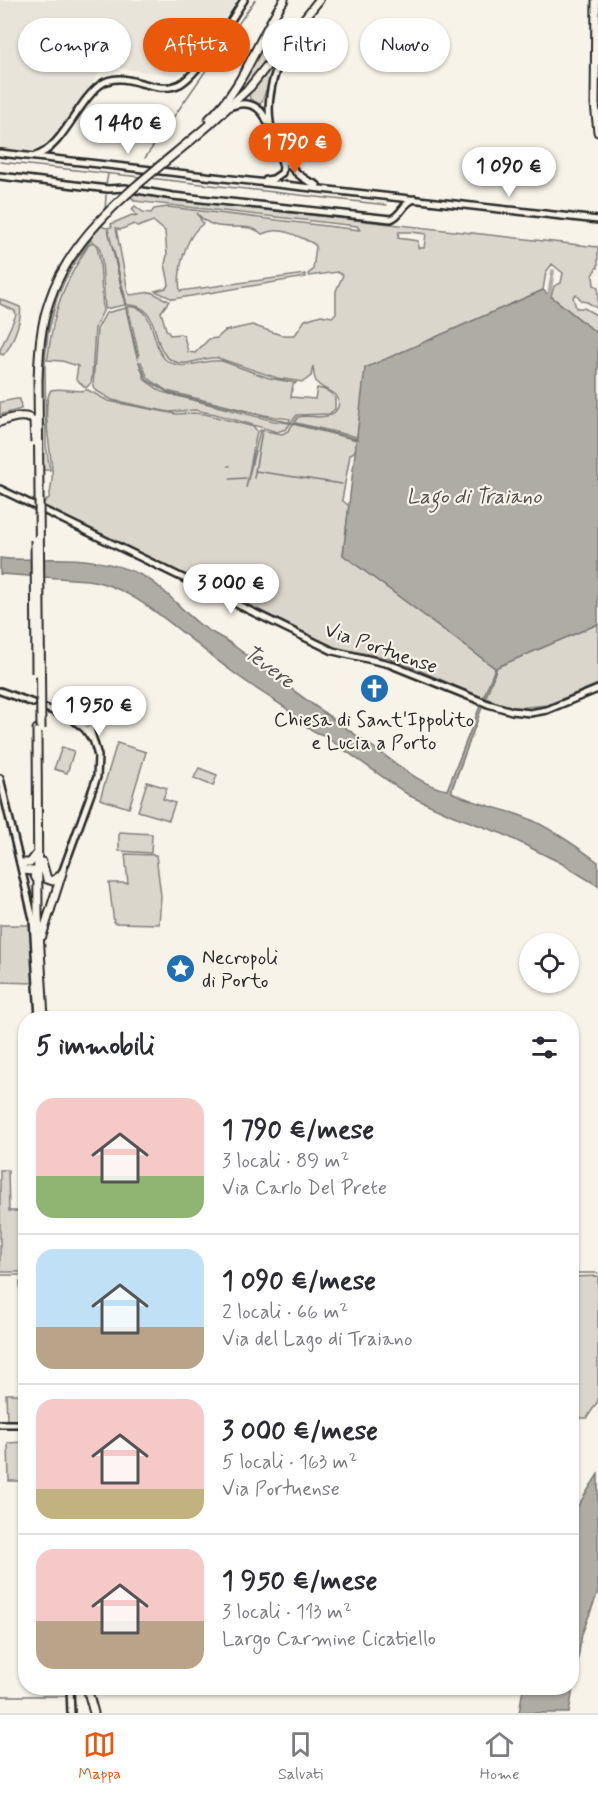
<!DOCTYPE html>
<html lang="it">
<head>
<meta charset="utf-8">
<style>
	body { margin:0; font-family:Mynerve,sans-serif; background:#f7f7f7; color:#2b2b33; height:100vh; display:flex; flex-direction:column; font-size:22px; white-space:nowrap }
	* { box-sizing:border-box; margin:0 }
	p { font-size:20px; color:#7c7c81 }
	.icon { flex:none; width:33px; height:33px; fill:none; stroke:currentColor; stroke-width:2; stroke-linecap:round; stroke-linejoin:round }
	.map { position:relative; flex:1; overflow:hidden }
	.details { position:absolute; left:18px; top:1011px; width:561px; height:684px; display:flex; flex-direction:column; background:#fff; border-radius:24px; box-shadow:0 2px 4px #0004 }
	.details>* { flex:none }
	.banner { position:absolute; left:18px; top:18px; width:562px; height:54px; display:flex; gap:12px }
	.controls { position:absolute; left:519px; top:933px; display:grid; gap:12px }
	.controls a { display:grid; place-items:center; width:60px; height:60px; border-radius:50%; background:#fff; box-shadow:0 2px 4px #0004; font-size:30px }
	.price { position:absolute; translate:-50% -51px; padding:0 14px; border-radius:21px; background:#fff; color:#222; font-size:20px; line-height:39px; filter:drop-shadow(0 2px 3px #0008) }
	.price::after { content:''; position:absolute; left:50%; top:36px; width:18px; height:14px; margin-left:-9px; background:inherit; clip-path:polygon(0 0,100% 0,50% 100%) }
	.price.current { background:#ea580c; color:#fff }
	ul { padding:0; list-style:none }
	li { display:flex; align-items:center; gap:18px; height:150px; padding:0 18px }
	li+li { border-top:2px solid #e1e1e2 }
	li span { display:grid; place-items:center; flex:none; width:168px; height:120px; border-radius:18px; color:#555 }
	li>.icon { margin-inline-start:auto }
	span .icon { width:72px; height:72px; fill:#fffc; stroke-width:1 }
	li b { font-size:26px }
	h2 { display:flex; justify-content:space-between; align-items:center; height:72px; padding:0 18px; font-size:26px }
	.chip { padding:0 21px; border-radius:27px; background:#fff; box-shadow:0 2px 4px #0004; font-size:21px; line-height:54px }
	.chip.current { background:#ea580c; color:#fff }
	.dock { display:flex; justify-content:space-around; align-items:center; height:84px; border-top:2px solid #e1e1e2; background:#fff; font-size:16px; color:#7c7c81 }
	.dock a { display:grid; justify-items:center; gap:3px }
	.dock .current { color:#ea580c }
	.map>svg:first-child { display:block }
</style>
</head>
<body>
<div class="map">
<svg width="598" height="1713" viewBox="0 0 598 1713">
	<rect width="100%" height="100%" fill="#f7f3e8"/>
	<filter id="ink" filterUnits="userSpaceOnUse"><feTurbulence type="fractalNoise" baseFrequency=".0167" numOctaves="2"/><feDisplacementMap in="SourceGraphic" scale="12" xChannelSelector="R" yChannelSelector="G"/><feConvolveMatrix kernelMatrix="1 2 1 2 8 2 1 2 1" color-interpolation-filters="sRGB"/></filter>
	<g filter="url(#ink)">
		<path fill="#e8e4da" d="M0,0h237l-40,59 -19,17 -74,-10 -52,75 -22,13 -30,-3z"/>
		<path fill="#dad6cc" stroke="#82807c" stroke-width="1.5" fill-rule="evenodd" d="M266,42l8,3 2,4 -37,46 -2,-2z
			M273,66l1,1 -12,35 -3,2 -9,-5 -1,-6z
			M136,192l29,7 433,48v21h-2l-3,7 1,10 4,2v22l-11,-7 -5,-1 -6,-7 -3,3 3,11h8l14,8v18l-47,-38 3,-10 7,-3 2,-10 -11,-9 -6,8 -3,18 -177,78 -9,69 -61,-14v2l61,15 -1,10 -6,5 -8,45 7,6 -6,49 152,113 103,-44v60l-51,21 -31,3 -20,-4 -102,-45 -58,-11 -112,-52 -5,-16 -4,2 3,11 -175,-86v-4l6,-5c2,-9 4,-19 3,-28 -1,-18 -11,-66 -1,-80 12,-3 24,3 37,0l20,11 68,13 17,-1 12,1 49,13 3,4 -11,57 14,-58 22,4 6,-3 10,-14c9,-2 20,1 29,-1 5,-1 9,-4 11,-9 4,-16 -12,-15 -20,-23 -5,-5 -4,-12 -5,-18l-2,10 -8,6 -26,-4 -59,-20c-16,-2 -31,11 -47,2 -22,-13 -8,-56 -44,-55l-14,-57 12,57 -20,4 -3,-48 -3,-15 -8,-6 -16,22 -10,18 -8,18 -9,36 -3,25 1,86 4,25h-7c0,-71 -8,-143 28,-208 8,-13 18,-25 28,-37l7,3 6,-1 -1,-3 21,-9 5,1 -5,-7 3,-3 8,6 8,1 3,-4 14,-2 192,23 -3,-4 -223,-25 1,-1 -5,-3zM197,213c19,25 47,5 65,21 15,-7 27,-2 42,5 5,3 8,2 12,7l-3,24 -5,4 1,2 28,-4 6,3 -7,16v22l-4,4 -11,-2 -16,5 -10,15h-14l-29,-10 -27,6 -8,7 -8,1 -14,14 -7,-1 -4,-16 -4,-2 -10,1 -4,-6 -5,-17 8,-11 -18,-9 -21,3 -2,-3 -12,-64 4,2 14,-6 4,3 15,-6 12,10 2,24 -2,9 4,20 -3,4 -11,3 18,8 133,-22 -1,-3 -125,17c-3,-20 5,-55 23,-67zM411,232l15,2 -2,14h-6v-7l-20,-3 1,-6z
			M93,242l4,4 3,16 3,49 -8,16 -3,50 -1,6 -5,5 -10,-9 2,-13 -16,-5 -15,-1 1,-4c6,-48 14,-69 40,-110z
			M0,299l20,8c3,11 -9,41 -17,48l-3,-1v-4l16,-35 -1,-4 -15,-7z
			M128,307c29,-3 22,40 38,53 18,13 37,-2 56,1l47,17 27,5 -3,2 -2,12 24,2 2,-11c8,1 14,3 18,10v11l-6,5 -32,1 -11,14 -9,3 -62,-18 -20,-4 -26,2 -57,-12 -17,-10 -2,-4 4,-57 9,-16 20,-5 10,46 3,2zM139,362h2l7,16 19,13 97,24 26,4 -1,4 -15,-2 -112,-29 -17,-12z
			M16,399h4l1,10 -21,6v-13z
			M117,743l29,9 -17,56 -29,-9z
			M62,747l12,4 -7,22 -13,-4z
			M199,768l18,7 -4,11 -19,-8z
			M147,782l20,6 -4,11 12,4 -6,17 -31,-9z
			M119,832l33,2 -1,19 -32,-2z
			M125,854l31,1 5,41 -2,28 -45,-1 -5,-40h19z
			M0,925h31l3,58 -34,-1z
			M0,1170h8l1,41h16v61h-25z
			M598,1276v125l-11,17h-15v-141z
			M20,1282h5v42h-4z
			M6,1394h19v26h-18z
			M25,1442v39h-16l-1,-38z"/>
		<path fill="#afaca4" stroke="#7a7874" stroke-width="1.5" d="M543,290l55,44v290l-101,43 -45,122v3c24,13 51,16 75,26 22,9 52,30 71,44v24l-37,-23 -58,-29 -49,-18 -44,-20 -87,-61c-11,-3 -29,-16 -36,-26 -19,-13 -39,-25 -57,-39 -41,-29 -93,-84 -143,-90l-87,-6v-16c14,2 27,1 41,1 34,-1 71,1 102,17 21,11 37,33 55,47 12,10 27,15 39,25 44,34 90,67 136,99 20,14 50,40 74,43l48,-122 -152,-113 22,-187z
			M598,1474v118l-16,42 -13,79h-50l4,-25h49v-173z"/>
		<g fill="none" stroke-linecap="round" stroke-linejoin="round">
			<path stroke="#7a7874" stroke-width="1.5" d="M145,158l110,-158
				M0,162l141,15
				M149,178l238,27
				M106,185l2,-11
				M105,211l1,-16
				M108,229l30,130
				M139,362l8,18 22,13 188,46
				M228,466h2
				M255,471l87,13
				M254,478l8,-47
				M230,479l16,-1
				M572,1273h26
				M0,1275h26
				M0,1696h68"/>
			<path stroke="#afaca4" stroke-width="4" d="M549,295l4,-24"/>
			<defs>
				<path id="minor" d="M290,41c-22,37 -31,82 -5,118 8,12 18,21 32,26
					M232,106c15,-6 30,0 35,16
					M0,153l598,67
					M35,156c26,-6 43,-55 65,-71 25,-18 53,12 80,-1 20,-11 50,-63 64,-84
					M0,176l108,13 17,-1 48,8 218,23c11,-4 12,-17 24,-20
					M266,180l7,-1 9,-6 1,-6 -3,-11
					M0,489l333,162 56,13 99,40 24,7 18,2 17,-3 51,-21
					M0,691l33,12
					M45,708l42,16
					M75,721l10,8 6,9
					M90,724l7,3
					M0,778l33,141 6,99
					M62,873l35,-96 1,-21 -8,-27
					M0,1424h26
					M70,1688l1,25"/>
				<path id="major" d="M596,0l-1,104 3,28
					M209,119c36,-32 48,-80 75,-119
					M210,124l40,-37 69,-87
					M0,422c10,-4 26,-9 34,-1
					M37,729l1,186 6,103
					M42,862l5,17 6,2 8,-6
					M21,863h9l6,-8
					M23,870l10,1 3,7
					M42,936l20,-63
					M87,1688l7,25"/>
			</defs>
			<use href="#minor" stroke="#2b2b2b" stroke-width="10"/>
			<use href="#major" stroke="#2b2b2b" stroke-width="11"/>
			<use href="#minor" stroke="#f7f3e8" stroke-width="5"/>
			<use href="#major" stroke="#f7f3e8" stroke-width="7"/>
			<defs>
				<path id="major-bridge" d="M34,421l1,21
					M35,540l1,133
					M41,729l-3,-349c1,-27 2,-52 11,-78 24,-76 103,-127 161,-178"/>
			</defs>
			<use href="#major-bridge" stroke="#2b2b2b" stroke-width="11" stroke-linecap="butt"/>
			<use href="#major-bridge" stroke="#f7f3e8" stroke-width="7"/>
		</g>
	</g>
	<defs>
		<symbol id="church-disc" viewBox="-11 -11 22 22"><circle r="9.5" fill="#1f6fb2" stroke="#f7f3e8"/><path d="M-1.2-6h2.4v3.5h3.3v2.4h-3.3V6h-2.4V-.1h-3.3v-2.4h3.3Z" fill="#fff"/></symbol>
		<symbol id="sight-disc" viewBox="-11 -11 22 22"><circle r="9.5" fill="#1f6fb2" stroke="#f7f3e8"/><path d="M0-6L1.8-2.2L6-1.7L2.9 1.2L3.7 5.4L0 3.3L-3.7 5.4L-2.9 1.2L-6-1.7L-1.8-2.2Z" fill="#fff"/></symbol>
	</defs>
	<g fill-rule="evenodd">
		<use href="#church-disc" x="358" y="672" width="33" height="33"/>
		<use href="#sight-disc" x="164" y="952" width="33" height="33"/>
	</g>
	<g text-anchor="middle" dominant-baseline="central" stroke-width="4.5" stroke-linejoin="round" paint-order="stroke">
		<g font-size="20" fill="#2b2b2b" stroke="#f7f3e8">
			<text transform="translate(381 649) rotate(19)">Via Portuense</text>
		</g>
		<g font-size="20" fill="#2b2b2b" stroke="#f7f3e8">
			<text x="374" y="720">Chiesa di Sant'Ippolito<tspan x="374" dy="23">e Lucia a Porto</tspan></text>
			<text x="202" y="958" text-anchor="start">Necropoli<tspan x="202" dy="23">di Porto</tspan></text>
		</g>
		<g font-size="21" font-style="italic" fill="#53524f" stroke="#f7f3e8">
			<text x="474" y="497">Lago di Traiano</text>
			<text transform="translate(269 667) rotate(37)">Tevere</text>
		</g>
	</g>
</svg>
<div class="controls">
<a><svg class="icon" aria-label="locate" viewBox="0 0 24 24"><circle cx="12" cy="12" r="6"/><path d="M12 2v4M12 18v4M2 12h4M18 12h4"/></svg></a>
</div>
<b class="price" style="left:128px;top:155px">1 440 €</b>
<b class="price current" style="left:295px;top:174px">1 790 €</b>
<b class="price" style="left:509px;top:198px">1 090 €</b>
<b class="price" style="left:231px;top:615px">3 000 €</b>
<b class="price" style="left:99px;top:737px">1 950 €</b>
<div class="banner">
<a class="chip">Compra</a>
<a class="chip current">Affitta</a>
<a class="chip">Filtri</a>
<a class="chip">Nuovo</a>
</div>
<section class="details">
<h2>5 immobili<svg class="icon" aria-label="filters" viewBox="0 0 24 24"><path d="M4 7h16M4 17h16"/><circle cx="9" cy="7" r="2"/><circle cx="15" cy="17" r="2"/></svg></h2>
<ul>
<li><span style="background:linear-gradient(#f6c9c9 65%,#8fb573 0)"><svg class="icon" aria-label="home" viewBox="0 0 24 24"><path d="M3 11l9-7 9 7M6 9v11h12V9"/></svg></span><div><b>1 790 €/mese</b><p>3 locali · 89 m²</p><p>Via Carlo Del Prete</p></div></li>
<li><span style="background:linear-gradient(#bfe0f5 65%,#b9a48a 0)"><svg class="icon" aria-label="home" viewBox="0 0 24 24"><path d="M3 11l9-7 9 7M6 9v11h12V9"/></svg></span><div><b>1 090 €/mese</b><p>2 locali · 66 m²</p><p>Via del Lago di Traiano</p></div></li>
<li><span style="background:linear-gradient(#f6c9c9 75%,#c2b280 0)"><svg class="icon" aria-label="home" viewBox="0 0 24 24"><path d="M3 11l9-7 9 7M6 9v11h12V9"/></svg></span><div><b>3 000 €/mese</b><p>5 locali · 163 m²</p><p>Via Portuense</p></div></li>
<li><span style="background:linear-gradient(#f6c9c9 60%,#b9a48a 0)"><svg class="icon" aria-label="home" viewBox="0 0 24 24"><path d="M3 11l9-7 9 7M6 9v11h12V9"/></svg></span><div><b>1 950 €/mese</b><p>3 locali · 113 m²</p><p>Largo Carmine Cicatiello</p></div></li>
</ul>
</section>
</div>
<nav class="dock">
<a class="current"><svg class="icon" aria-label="map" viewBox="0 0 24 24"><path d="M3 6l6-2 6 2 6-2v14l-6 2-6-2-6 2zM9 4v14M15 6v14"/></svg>Mappa</a>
<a><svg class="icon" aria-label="saved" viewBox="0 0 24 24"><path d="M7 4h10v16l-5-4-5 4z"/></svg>Salvati</a>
<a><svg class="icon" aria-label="home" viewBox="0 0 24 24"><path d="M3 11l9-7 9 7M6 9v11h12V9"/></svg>Home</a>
</nav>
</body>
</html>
